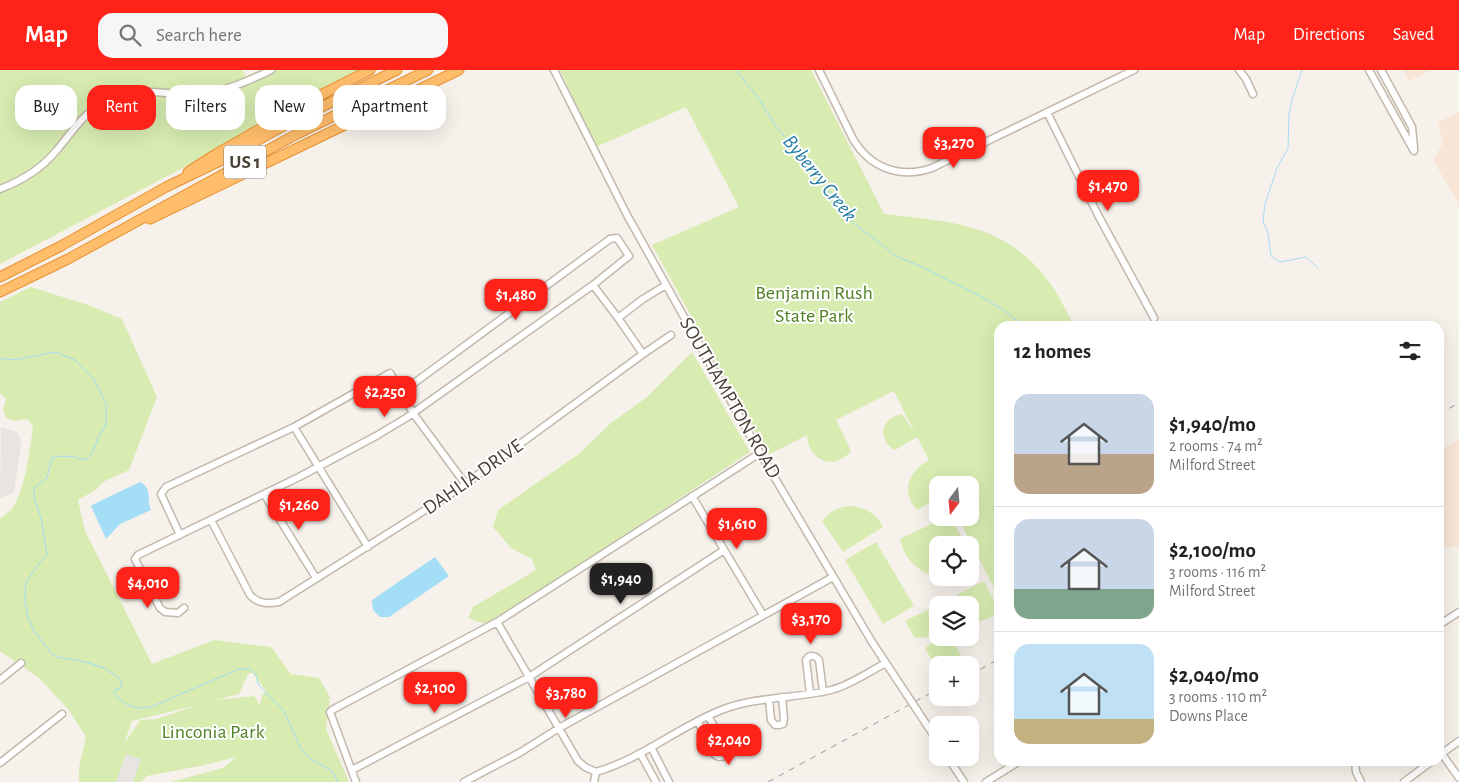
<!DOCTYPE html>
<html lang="en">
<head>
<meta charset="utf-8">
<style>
	body { margin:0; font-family:"Alegreya Sans",sans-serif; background:#f6f6f6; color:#222; height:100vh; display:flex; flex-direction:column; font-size:19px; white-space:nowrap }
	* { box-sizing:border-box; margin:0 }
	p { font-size:16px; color:#767676 }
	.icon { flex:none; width:28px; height:28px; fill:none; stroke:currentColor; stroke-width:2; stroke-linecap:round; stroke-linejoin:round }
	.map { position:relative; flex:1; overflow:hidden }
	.sheet { position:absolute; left:994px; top:251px; width:450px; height:445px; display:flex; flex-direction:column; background:#fff; border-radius:15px; box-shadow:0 5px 20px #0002 }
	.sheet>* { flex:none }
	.top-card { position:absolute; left:15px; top:15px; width:475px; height:45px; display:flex; gap:10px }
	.needle { width:32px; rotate:196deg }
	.fabs { position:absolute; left:929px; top:406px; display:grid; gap:10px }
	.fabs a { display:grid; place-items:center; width:50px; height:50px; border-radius:10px; background:#fff; box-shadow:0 5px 20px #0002; font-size:25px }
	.price { position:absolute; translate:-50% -42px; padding:0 11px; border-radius:10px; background:#ff2218; color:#fff; font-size:16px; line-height:32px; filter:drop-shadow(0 1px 2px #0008) }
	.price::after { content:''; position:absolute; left:50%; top:30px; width:15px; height:11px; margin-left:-8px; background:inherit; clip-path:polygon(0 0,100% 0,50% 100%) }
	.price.current { background:#222; color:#fff }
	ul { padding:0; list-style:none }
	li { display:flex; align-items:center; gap:15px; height:125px; padding:0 20px }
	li+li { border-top:1px solid #e0e0e0 }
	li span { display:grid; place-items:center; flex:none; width:140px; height:100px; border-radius:15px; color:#555 }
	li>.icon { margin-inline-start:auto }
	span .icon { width:60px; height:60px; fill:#fffc; stroke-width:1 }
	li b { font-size:21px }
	h2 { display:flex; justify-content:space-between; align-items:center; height:60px; padding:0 20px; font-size:21px }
	.pill { padding:0 18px; border-radius:15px; background:#fff; box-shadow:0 5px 20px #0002; font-size:18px; line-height:45px }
	.pill.current { background:#ff2218; color:#fff }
	header { display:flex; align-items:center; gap:30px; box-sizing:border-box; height:70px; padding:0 25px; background:#ff2218; color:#fff }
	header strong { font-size:24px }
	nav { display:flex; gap:28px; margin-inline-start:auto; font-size:18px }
	.search { width:350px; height:45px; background:#f6f6f6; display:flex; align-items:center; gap:12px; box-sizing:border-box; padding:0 18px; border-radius:15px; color:#767676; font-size:19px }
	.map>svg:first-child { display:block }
</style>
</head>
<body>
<header>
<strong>Map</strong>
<div class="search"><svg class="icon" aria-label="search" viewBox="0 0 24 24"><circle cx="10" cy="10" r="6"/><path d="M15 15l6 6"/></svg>Search here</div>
<nav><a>Map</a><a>Directions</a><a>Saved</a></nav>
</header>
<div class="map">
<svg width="1459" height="712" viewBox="0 0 1459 712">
	<rect width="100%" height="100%" fill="#f6f1ea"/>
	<path fill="#f8e5d5" d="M1403,0h28l-22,11z
		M1459,42v92l-26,-44 10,-17 -5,-21z
		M1459,369v107l-20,2v-97z"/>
	<path fill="#d8ecb1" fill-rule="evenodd" d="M0,0h242l4,6 14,-6h109l-369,194z
		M560,0h251l73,144c69,8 124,9 168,72 9,13 15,27 22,40h-75v271l-41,-79h12v-33h-32l-1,13 -20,12c-17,-19 -8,-39 12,-50l-12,-23 -22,13c-12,-6 -17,-22 -5,-31 4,-3 8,-4 12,-5l13,19 -21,-42 -58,29 15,31c-17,21 -43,9 -44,-16l-39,20 -116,-210 87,-38 -53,-100 -90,40z
		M31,217l57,18 34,14 35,78 -28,73 -26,12 -6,7 -19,11 7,31 67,133 62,-24 57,7 20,27 28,4 11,19 -4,32 23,53h-179l53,-14 13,-11 -31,8 -58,11 -6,6h-62v-14l7,-31 -18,-28 -29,-31 -39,-27v-132c3,-4 9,-6 12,-10 14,-21 17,-57 21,-81l-5,-9 -13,2 -9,-3 -3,-8 3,-11 -6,-6v-91zM253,603l13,18 -4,5 -2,9 -6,-9 -38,4 23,-6 9,-20zM198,635l-41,14 -17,1 -16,24 8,-23z
		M692,282l58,100 -217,143 -48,29 -17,-6 5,-11 63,-37 -4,-11 -21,-11 -18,-21 5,-17 82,-57 31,-30 36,-26z
		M853,436c14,2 24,9 30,21l-40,25 -21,-31c8,-10 18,-15 31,-15z
		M944,448h7l15,27h-28l-1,32c-19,-5 -33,-18 -37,-38z
		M876,472l38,64 -31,18 -38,-64z
		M984,511l14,28c-6,10 -16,14 -28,11v-15h-12l-1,-10z
		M931,538c2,3 5,6 6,10 4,15 -11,23 -23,19l-9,-16z
		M943,570c10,2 16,8 18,18l-14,7h-9l-1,4 -12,-21 8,-6z"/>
	<path fill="#e7e4e2" d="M1,357l15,5 4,5 1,7 -7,49 -14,5z
		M126,684l15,5 -8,23h-17z"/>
	<path fill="#a4ddf6" d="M140,412c13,7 6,16 11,28l-31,14 -14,15 -15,-33 3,-2z
		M435,487l14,19 -60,41h-9l-7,-7 -1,-10z"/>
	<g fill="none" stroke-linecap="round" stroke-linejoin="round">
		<path stroke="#a4ddf6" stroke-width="1" d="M736,0l23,29 16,26 44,53 32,43 45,35 26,11 58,29 22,13 22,17
			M1302,0l-10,30 -3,14 -1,34 -11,20 -12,36 -2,18 5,11 3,23 9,6 26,-5 12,11
			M0,288l7,2 11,-1 37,-7 20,8 19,19 12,24v21l-8,14 -6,16 -6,6c-11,-3 -23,-6 -34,-2l-5,20 -13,10v9l7,21 6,36 -12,15 -9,13 -1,18 3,18 6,13 18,23 5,3 29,5 18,6 16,11 2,4 -1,5 -5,1 -2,4c9,12 21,17 37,14l88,-38h11l6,6 2,9 8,9 18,18 17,38 8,9 23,13 6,11"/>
		<defs>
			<path id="minor" d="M554,0l73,145 133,238 112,189 35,53
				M819,0l34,69c17,29 47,40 79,29l202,-98
				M1239,0l7,9 7,15
				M1369,0l45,81
				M1381,0l31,57 2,21
				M1047,42l51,103 56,103
				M0,119c21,-8 42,-21 56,-38 15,-17 27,-39 49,-48 14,-6 29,-11 44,-11 17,0 33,4 50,2 25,-2 50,-13 72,-24
				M593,215l25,33 25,36
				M618,248l25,-19 23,-14
				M294,357l74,120
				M264,424l52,84
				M692,426l71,119
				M211,450l39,75c8,9 18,9 29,7l178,-112 186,-136 28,-19
				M180,465l-19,-41 5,-7 128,-60 96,-54 23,40 53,72
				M184,538l-6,5 -13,-1 -5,-4 -22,-43 -3,-6 3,-4 161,-78 77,-41 30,-18 187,-133 36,-29 -12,-18 -7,1 -208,153
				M497,552l81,139 7,6 11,5
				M1439,555l20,-13
				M0,610l21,-17
				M810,623l-4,-33c4,-6 9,-5 13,0l4,32
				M769,629l2,21 4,5h4l4,-1 1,-5 -2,-22
				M917,640l21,32
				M698,652l17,33 4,2 6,-1 2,-3 -1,-6 -18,-31
				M651,677l18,35
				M640,683l16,29
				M1442,684l17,24
				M1440,685l19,-14
				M948,688l16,24
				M1355,691l1,11 5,10
				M0,693l62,-49
				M352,700l177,-93 195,-127
				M596,702c45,-13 81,-44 123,-61 36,-15 75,-12 112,-21 20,-5 37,-18 55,-27
				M356,712l-26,-70 2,-2 165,-88 263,-169
				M464,712l57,-30 38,-24 274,-151
				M594,712l2,-10
				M986,712l34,-21
				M1404,712l28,-21"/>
			<path id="highway" d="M188,102l28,-18 91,-52 63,-32
				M150,149l309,-149
				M0,207l61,-31 105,-59 54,-26 69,-38 108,-53
				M0,222l68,-33 229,-125 131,-64"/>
		</defs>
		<use href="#minor" stroke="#c2b8ac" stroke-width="9"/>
		<use href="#highway" stroke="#e89132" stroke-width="11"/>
		<use href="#minor" stroke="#fff" stroke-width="6"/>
		<use href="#highway" stroke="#ffbe6c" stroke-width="9"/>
		<path stroke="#999" stroke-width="1" stroke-dasharray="6 6" stroke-linecap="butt" d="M1439,344l20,-11
			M970,605l29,-16
			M768,712l170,-93"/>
		<defs>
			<path id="minor-bridge" d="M907,625l10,15"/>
		</defs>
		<use href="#minor-bridge" stroke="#c2b8ac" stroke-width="9" stroke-linecap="butt"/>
		<use href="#minor-bridge" stroke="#fff" stroke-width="6"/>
	</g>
	<g text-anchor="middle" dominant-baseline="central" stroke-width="4" stroke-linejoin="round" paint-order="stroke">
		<rect fill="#fff" stroke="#817a73" stroke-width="1" x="224" y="75.5" width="42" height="33" rx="4"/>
		<g font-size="19" font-weight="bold" fill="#4b4137">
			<text x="245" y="92">US 1</text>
		</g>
		<g font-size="20" fill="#528225" stroke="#fff">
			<text x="814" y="223">Benjamin Rush<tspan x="814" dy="23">State Park</tspan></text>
			<text x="213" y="662">Linconia Park</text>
		</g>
		<g font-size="20" fill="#4b4137" stroke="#fff">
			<text transform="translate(730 328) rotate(60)">SOUTHAMPTON ROAD</text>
			<text transform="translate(473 407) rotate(-35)">DAHLIA DRIVE</text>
		</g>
		<g font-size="21" font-style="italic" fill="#257da6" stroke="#fff">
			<text transform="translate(820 108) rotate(51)">Byberry Creek</text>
		</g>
	</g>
</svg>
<div class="fabs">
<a><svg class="needle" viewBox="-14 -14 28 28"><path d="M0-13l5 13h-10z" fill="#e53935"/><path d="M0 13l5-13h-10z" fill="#767676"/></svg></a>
<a><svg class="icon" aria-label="locate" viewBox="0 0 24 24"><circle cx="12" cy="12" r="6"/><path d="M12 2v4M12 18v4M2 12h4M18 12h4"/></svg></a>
<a><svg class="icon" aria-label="layers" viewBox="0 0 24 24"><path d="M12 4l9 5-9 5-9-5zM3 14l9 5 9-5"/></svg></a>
<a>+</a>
<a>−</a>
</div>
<b class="price" style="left:954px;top:99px">$3,270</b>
<b class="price" style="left:1108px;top:142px">$1,470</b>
<b class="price" style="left:516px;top:251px">$1,480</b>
<b class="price" style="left:385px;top:348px">$2,250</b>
<b class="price" style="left:299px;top:461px">$1,260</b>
<b class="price" style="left:737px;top:480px">$1,610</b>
<b class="price current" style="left:621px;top:535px">$1,940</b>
<b class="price" style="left:148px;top:539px">$4,010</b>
<b class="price" style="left:811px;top:575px">$3,170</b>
<b class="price" style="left:435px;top:644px">$2,100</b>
<b class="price" style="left:566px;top:649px">$3,780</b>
<b class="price" style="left:729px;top:696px">$2,040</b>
<div class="top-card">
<a class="pill">Buy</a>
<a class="pill current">Rent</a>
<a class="pill">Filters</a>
<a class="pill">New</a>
<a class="pill">Apartment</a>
</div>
<section class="sheet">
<h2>12 homes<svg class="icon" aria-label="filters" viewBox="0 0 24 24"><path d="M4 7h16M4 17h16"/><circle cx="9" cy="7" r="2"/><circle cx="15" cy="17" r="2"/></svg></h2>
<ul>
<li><span style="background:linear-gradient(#c9d6e8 60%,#b9a48a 0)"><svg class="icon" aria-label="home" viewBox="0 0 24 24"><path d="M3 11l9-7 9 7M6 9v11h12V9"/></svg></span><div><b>$1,940/mo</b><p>2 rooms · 74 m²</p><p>Milford Street</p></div></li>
<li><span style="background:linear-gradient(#c9d6e8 70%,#7fa58c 0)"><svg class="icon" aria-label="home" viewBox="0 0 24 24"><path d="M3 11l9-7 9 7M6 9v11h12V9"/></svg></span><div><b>$2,100/mo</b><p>3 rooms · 116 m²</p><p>Milford Street</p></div></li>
<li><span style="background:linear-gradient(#bfe0f5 75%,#c2b280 0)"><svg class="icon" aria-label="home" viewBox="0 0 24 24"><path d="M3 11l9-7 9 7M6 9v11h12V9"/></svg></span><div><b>$2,040/mo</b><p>3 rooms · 110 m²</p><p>Downs Place</p></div></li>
</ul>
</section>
</div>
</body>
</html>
